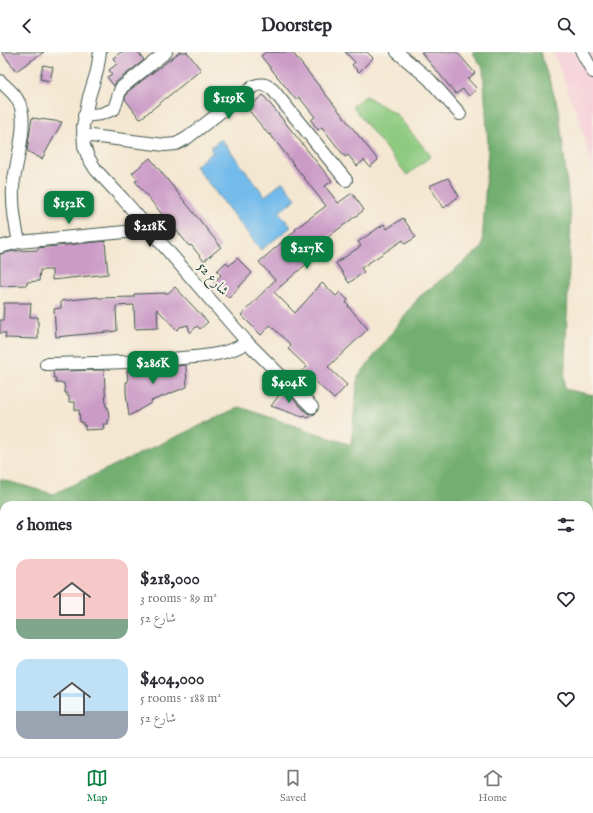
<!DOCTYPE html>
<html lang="en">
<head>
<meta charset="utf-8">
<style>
	body { margin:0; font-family:"IM FELL English",Amiri,serif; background:#f2f2f3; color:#2b2b33; height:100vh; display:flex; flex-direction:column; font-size:15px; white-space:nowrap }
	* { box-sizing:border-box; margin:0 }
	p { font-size:13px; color:#7c7c81 }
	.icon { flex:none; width:22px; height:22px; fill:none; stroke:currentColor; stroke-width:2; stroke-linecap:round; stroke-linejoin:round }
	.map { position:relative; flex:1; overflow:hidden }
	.panel { position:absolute; left:0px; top:449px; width:593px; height:256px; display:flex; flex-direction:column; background:#fff; border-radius:12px 12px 0 0; box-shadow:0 1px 3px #0004 }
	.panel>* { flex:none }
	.price { position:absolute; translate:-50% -34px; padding:0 9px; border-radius:8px; background:#0b8043; color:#fff; font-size:13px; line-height:26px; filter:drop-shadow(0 1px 2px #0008) }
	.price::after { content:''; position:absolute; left:50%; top:24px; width:12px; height:9px; margin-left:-6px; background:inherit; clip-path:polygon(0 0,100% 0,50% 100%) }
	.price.active { background:#222; color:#fff }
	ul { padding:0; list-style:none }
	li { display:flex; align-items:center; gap:12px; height:100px; padding:0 16px }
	li span { display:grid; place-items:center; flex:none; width:112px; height:80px; border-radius:12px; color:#555 }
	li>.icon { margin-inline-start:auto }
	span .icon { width:48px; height:48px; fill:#fffc; stroke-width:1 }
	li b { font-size:17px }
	h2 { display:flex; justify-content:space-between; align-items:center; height:48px; padding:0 16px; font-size:17px }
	header { display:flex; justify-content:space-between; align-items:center; height:52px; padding:0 16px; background:#fff; font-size:18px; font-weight:700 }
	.tab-bar { display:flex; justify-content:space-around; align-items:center; height:56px; border-top:1px solid #e1e1e2; background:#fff; font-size:11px; color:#7c7c81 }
	.tab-bar a { display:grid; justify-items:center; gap:2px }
	.tab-bar .active { color:#0b8043 }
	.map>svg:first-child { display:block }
</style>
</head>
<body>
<header><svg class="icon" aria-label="back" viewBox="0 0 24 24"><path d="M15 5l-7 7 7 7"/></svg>Doorstep<svg class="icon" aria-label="search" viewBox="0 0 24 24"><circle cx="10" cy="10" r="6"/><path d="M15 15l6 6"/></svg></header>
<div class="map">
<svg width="593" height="705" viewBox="0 0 593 705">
	<rect width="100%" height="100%" fill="#f7f3e8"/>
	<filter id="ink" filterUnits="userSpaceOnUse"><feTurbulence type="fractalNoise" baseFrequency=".025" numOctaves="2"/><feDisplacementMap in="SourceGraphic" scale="8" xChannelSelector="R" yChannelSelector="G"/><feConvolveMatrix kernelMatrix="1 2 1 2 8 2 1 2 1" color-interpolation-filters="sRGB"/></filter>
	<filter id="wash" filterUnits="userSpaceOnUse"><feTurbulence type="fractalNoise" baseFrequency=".012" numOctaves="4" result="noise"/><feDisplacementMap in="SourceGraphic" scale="16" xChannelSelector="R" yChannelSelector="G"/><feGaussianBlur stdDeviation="0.9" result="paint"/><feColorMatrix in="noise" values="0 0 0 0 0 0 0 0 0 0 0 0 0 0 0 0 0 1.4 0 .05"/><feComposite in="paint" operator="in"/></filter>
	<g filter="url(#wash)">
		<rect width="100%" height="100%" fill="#f4e7d1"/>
		<path fill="#f6cfd9" d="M553,0h40v121l-10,-43z"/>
		<path fill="#8ecb81" stroke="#56845a" d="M366,44l30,18 35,42 -24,19 -55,-69z"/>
		<path fill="#72af6f" stroke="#487652" d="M472,0h68l19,58 12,111 -7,168 29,6v350l-4,2v-242h-585v248h572l-9,4h-567v-278l53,15 187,-87 111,38 7,-68 61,-80 63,-49 6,-103 -5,-77z"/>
		<path fill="#73bbeb" stroke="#497c90" d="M221,87l44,57 18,-14 13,17 -17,13 12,15 -30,23 -66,-84 18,-14 -3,-4z"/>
		<g id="blocks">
			<path fill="#cb9bc8" d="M2,0h42l-28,19z
				M121,0h17l6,8 -28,22 -2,4 -7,-9 5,-3 -3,-4 8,-6 -4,-6z
				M180,0h7l14,18 -61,49 -15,-20 2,-7z
				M266,0h26l86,108 -8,7 -6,-7 -7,6 -9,-11 -3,2 -23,-30 -4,3 -7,-10 4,-3 -16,-20 -3,3 -35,-44z
				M345,0h22l6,6 -14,14 -7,-7 3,-3z
				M421,0h36l18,21 -7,6 9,10 -8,7 -6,-7 -7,5z
				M43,13l10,2 -3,14 -10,-2z
				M263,43l69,86 -7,5 13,17 14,-10 12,17 -60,45 6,6 -36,31 21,21 27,-30 14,13 4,-4 8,8 -2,3 3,2 -1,1 20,23 -40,38 19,18 -13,14 -21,-20 -2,3 -10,-10 6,-5 -19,-18 3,-4 -21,-20 -9,10 -20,-20 34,-35 -16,-18 37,-32 -1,-1 31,-23 -56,-72 -1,1 -22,-27z
				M32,66l30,4 -20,37 -15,-8z
				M150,106l71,89 -17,14 -13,-16 -2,1 -15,-19 -1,1 -38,-47 3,-1 -6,-7z
				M448,126l11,18 -15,12 -15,-22z
				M403,166l13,19 -11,7 -2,-4 -42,28 3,4 -15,11 -13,-20 25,-17 -3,-4 26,-18 3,5z
				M105,189l3,33 -56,6v-10h-12l-1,11 -12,1v3l-27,1v-32l14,-3 24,-1v-2z
				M237,206l15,15 -23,25 -15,-15 7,-8 -4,-4 9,-9 3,4z
				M175,235l33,35 -8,7 -3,-3 -7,7 -2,-8 -8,2 -3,3 -20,-21 1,19 -23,1 -1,-24 -18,1 1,25 -61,6 -2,-28 7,-1v-7l37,-4v1l36,-1v-3l34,-1z
				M4,251h27l-1,14h8v22l-33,-1 1,-5h-6v-13h3z
				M186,313l1,22 -36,14v2l-22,13 -3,-23v-11h2l-1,-12z
				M104,318l2,37h2l1,13h-1v4h-5l1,5 -19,1v-5l-2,1v-4h-3l-1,-12h-4v-8h-6v-6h-2v-3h-2l-1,-10h-8v-5h-2l-1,-7z
				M281,334l26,27 3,1 6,-1 -9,5 -2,-2 -2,1 -32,-11 9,-12 -3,-2z"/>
		</g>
	</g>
	<g filter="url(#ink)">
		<use href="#blocks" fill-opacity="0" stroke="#3f564c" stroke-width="1"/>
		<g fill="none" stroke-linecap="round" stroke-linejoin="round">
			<defs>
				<path id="street" d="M100,0l-3,19 -8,26 -6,29 1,20 4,11 8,13 27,29 124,143 65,65
					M397,0l32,27 31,35
					M582,0l11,20
					M0,29c6,6 13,11 17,18 14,19 -2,65 -4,88 -1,18 2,37 6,55
					M84,64l17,-2 13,-5 7,-21 45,-36
					M83,83l82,10 11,-1 11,-6 67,-52c8,-3 12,-2 19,4l73,90
					M0,195l19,-5 117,-11 10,-5
					M46,312c46,-1 91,-1 136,-6 22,-2 46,-3 65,-16"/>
			</defs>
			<use href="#street" stroke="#3f564c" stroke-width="14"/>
			<use href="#street" stroke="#fff" stroke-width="12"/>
		</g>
	</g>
	<g text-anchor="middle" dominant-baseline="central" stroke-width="4" stroke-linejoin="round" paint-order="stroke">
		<g font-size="14" fill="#1f3d34" stroke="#f7f3e8">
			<text transform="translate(213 227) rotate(49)">شارع 52</text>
		</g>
	</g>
</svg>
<b class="price" style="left:229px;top:68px">$119K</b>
<b class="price" style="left:69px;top:173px">$152K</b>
<b class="price active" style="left:150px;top:196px">$218K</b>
<b class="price" style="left:307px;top:218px">$217K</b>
<b class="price" style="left:153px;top:333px">$286K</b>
<b class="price" style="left:289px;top:352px">$404K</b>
<section class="panel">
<h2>6 homes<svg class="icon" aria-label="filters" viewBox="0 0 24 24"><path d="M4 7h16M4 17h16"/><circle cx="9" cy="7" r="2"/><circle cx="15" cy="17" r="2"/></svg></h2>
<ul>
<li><span style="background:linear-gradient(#f6c9c9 75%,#7fa58c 0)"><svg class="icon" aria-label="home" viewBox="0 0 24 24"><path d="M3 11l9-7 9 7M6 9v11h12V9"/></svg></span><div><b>$218,000</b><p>3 rooms · 89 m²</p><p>شارع 52</p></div><svg class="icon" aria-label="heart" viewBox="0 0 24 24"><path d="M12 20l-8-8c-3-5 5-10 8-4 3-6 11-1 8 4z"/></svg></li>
<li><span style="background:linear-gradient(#bfe0f5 65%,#9aa5b1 0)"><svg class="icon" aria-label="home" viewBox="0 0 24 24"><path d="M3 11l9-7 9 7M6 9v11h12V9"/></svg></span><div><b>$404,000</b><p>5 rooms · 188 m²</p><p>شارع 52</p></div><svg class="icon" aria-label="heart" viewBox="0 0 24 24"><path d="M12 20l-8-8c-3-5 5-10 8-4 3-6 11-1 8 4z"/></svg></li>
</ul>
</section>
</div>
<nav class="tab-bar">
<a class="active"><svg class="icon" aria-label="map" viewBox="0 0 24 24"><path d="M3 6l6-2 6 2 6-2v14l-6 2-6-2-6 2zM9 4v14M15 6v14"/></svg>Map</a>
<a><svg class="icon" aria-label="saved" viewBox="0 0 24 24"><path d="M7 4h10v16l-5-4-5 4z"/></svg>Saved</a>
<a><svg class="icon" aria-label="home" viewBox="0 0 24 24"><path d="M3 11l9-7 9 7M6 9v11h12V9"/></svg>Home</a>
</nav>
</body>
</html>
